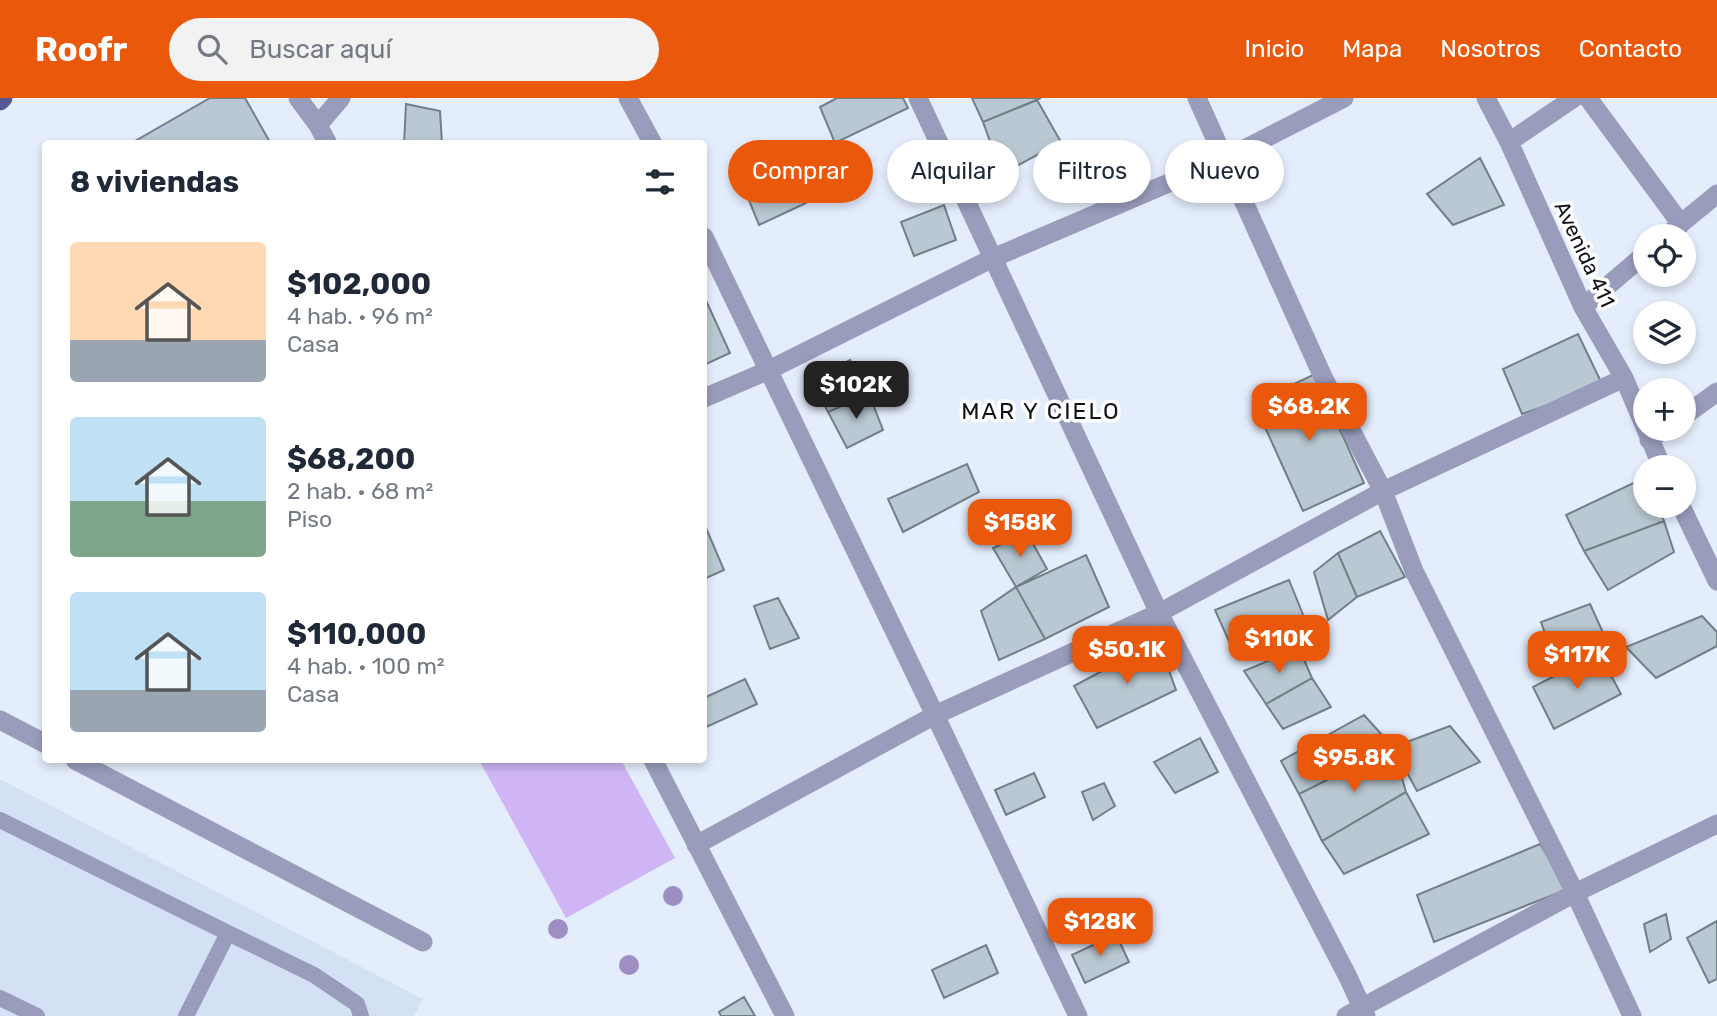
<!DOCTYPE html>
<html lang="es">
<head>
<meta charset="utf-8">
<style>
	body { margin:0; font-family:Rubik,sans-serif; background:#f2f2f3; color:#1f2937; height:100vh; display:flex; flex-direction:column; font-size:26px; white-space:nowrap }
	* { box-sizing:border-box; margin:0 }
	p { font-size:23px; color:#747a83 }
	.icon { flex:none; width:38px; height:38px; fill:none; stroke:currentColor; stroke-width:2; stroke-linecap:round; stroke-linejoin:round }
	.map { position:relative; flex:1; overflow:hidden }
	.side { position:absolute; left:42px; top:42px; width:665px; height:623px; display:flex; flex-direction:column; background:#fff; border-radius:7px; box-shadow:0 4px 10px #0003 }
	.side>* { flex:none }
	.guide { position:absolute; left:728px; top:42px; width:665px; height:63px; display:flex; gap:14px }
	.tools { position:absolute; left:1633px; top:126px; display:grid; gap:14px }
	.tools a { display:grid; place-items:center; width:63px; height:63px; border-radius:50%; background:#fff; box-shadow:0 4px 10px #0003; font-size:35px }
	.price { position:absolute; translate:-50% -60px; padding:0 16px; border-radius:14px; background:#ea580c; color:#fff; font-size:23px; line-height:46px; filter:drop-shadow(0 2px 4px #0008) }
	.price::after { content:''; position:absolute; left:50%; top:42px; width:21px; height:16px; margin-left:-10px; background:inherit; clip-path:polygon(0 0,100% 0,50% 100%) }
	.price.active { background:#222; color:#fff }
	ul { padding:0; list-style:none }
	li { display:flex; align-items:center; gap:21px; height:175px; padding:0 28px }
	li span { display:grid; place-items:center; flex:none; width:196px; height:140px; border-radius:7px; color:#555 }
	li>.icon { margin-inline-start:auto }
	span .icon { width:84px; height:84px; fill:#fffc; stroke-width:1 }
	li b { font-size:30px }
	h2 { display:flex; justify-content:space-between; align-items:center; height:84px; padding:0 28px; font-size:30px }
	.pill { padding:0 24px; border-radius:32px; background:#fff; box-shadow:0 4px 10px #0003; font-size:24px; line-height:63px }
	.pill.active { background:#ea580c; color:#fff }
	header { display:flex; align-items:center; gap:42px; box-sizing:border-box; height:98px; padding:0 35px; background:#ea580c; color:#fff }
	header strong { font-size:33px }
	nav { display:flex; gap:38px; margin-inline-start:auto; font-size:24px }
	.search { width:490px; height:63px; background:#f2f2f3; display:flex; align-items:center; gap:18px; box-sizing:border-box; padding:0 24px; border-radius:38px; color:#747a83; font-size:26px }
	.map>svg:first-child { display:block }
</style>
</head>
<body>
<header>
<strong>Roofr</strong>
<div class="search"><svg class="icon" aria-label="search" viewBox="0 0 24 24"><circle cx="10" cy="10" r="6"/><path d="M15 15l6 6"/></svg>Buscar aquí</div>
<nav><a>Inicio</a><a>Mapa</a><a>Nosotros</a><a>Contacto</a></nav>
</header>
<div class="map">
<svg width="1717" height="918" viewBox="0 0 1717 918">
	<rect width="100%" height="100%" fill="#e4edfc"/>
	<path fill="#d4e1f5" d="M0,681l423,220 -9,17h-414z"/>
	<path fill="#cfb5f5" d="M479,662h142l54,98 -109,60z"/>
	<path fill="#b9c8d2" stroke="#717f88" stroke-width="2" d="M210,0h35l26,46h-141z
		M837,0h66l5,10 -73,35 -15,-36z
		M972,0h69l-58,24z
		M1037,2l24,42 -59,32 -19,-52z
		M406,6l34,7 2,33h-38z
		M1480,60l24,47 -51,20 -26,-31z
		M791,79l15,26 -47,22 -13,-32z
		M944,107l12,35 -42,16 -13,-34z
		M704,198l26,57 -26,12z
		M1578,236l25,52 -81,28 -19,-45z
		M850,262l19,34 -41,18 -17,-33z
		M1315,276l49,109 -61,28 -49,-108z
		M869,296l14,36 -36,18 -19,-36z
		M967,366l12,28 -76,40 -15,-33z
		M1644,380l1,28h12l7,15 -80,30 -18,-36z
		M1664,423l10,31 -66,38 -24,-39z
		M706,430l18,42 -20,9v-50z
		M1380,433l25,46 -48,20 -19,-44z
		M1027,435l20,36 -31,18 -23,-39z
		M1338,455l19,44 -29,23 -14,-48z
		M1086,457l23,52 -64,32 -29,-52z
		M1289,482l19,47 -71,32 -22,-49z
		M1016,489l29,52 -46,21 -18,-49z
		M778,500l21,40 -29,11 -16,-43z
		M1590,506l15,33 -52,19 -12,-34z
		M1702,518l15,16v14l-61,32 -30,-31z
		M1158,543l18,49 -79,38 -23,-42z
		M1299,550l13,30 -46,26 -22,-33z
		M1599,555l22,41 -67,35 -21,-42z
		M1312,580l19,29 -48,22 -17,-25z
		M745,581l12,25 -53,24v-30z
		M1364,617l29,32 -94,47 -18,-33z
		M1450,628l30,36 -63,29 -24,-44z
		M1200,640l18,34 -43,21 -21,-31z
		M1393,649l13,45 -84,49 -23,-47z
		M1034,675l11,24 -39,18 -11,-25z
		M1104,685l11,23 -22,14 -11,-28z
		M1406,694l23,42 -85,40 -22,-33z
		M1540,746l28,45 -134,53 -17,-47z
		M1666,816l5,25 -21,13 -6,-28z
		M1717,823v58l-8,4 -22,-45z
		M1116,836l13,28 -44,21 -13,-28z
		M986,847l12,28 -54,25 -12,-28z
		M744,899l11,19h-34l-2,-4z"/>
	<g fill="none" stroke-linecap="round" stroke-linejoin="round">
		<path stroke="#999cbb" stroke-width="16" d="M0,722l228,113
			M0,900l37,18
			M186,918l42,-83 86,42 43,29 4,12"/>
		<path stroke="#999cbb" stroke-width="19" d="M298,0l20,27 10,19
			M628,0l25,46
			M918,0l241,515 189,364 18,39
			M1197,0l126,279 60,114 31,80 161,322 57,123
			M1486,0l23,44 74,165 41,71 38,89
			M1588,0l93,126
			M318,27l23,-27
			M1509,44l65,-44
			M1666,138l51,-42
			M704,139l231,478 143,301
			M1583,209l62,-53
			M704,300l63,-27 226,-113 232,-99 119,-61
			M1684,318l33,-24
			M1649,342l16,-11
			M1681,408l36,75
			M0,622l46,24
			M75,662l348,182
			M653,662l132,256
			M696,747l239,-130 224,-102 224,-122 241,-113
			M1346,918l229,-123 142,-69"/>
		<path stroke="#56588f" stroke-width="19" d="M0,3l3,-3"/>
	</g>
	<g fill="#9f8ec3">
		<circle cx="673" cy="798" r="10"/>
		<circle cx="558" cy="831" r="10"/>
		<circle cx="629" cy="867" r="10"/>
	</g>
	<g text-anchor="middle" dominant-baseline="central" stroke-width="7" stroke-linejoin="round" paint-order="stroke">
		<g font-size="21" fill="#101318" stroke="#fff">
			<text transform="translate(1585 156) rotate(65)">Avenida 411</text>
		</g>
		<g font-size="23" letter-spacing="2" fill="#101318" stroke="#fff">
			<text x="1041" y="313">MAR Y CIELO</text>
		</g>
	</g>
</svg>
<div class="tools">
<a><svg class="icon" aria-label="locate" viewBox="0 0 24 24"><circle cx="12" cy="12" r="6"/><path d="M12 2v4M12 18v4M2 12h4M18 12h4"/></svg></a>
<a><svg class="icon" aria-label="layers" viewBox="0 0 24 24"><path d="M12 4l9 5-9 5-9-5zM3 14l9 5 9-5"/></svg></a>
<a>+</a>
<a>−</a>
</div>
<b class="price active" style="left:856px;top:323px">$102K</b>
<b class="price" style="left:1309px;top:345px">$68.2K</b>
<b class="price" style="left:1020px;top:461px">$158K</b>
<b class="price" style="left:1279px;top:577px">$110K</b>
<b class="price" style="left:1127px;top:588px">$50.1K</b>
<b class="price" style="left:1577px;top:593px">$117K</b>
<b class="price" style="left:1354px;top:696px">$95.8K</b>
<b class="price" style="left:1100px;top:860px">$128K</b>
<div class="guide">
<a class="pill active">Comprar</a>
<a class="pill">Alquilar</a>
<a class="pill">Filtros</a>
<a class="pill">Nuevo</a>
</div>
<section class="side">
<h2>8 viviendas<svg class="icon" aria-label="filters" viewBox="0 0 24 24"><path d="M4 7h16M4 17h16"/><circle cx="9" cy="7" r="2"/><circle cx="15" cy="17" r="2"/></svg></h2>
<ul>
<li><span style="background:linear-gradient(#ffd9b3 70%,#9aa5b1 0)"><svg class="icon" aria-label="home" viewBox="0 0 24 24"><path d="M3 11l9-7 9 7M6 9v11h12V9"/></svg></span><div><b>$102,000</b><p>4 hab. · 96 m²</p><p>Casa</p></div></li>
<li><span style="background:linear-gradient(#bfe0f5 60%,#7fa58c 0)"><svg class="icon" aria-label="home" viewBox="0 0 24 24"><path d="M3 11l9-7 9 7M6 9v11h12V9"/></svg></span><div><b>$68,200</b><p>2 hab. · 68 m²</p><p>Piso</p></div></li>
<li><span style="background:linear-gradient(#bfe0f5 70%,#9aa5b1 0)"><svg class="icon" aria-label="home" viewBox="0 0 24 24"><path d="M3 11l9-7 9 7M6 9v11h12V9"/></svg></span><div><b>$110,000</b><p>4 hab. · 100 m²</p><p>Casa</p></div></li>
</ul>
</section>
</div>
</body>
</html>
